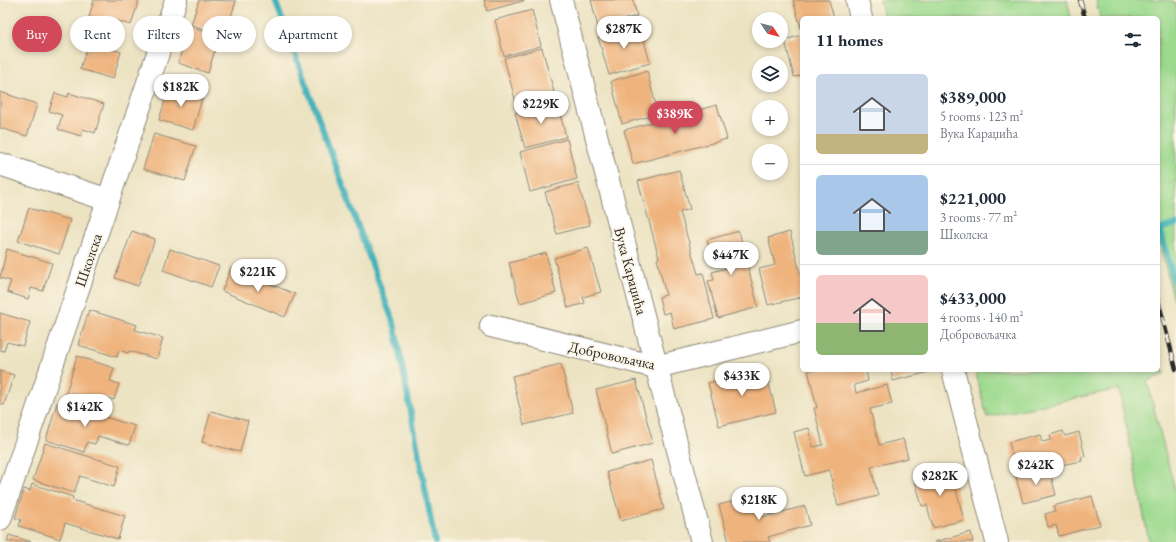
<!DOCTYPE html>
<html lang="en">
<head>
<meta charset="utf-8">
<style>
	body { margin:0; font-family:"EB Garamond",serif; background:#f6f6f7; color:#1f2937; height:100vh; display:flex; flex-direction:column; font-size:15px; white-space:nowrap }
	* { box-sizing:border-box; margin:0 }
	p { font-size:13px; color:#747a83 }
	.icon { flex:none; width:22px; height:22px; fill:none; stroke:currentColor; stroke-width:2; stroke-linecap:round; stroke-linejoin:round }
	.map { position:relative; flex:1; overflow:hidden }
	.details { position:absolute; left:800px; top:16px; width:360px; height:356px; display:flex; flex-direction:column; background:#fff; border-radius:6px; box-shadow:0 2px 6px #0003 }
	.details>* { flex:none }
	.banner { position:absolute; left:12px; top:16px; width:380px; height:36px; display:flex; gap:8px }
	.needle { width:26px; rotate:125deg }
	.controls { position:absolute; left:752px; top:12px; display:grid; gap:8px }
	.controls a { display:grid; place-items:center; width:36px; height:36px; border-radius:50%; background:#fff; box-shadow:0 2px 6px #0003; font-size:20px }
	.price { position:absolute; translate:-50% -34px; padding:0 9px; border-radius:14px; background:#fff; color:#222; font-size:13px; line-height:26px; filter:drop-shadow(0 1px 2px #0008) }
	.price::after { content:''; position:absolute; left:50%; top:24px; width:12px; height:9px; margin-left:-6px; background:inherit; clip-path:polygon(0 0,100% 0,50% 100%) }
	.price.current { background:#d1495b; color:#fff }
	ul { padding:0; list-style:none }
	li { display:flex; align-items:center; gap:12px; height:100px; padding:0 16px }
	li+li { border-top:1px solid #e0e1e3 }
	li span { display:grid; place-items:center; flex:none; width:112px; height:80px; border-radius:6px; color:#555 }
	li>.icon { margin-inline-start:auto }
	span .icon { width:48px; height:48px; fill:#fffc; stroke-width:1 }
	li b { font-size:17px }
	h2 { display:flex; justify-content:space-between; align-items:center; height:48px; padding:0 16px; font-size:17px }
	.chip { padding:0 14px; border-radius:18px; background:#fff; box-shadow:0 2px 6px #0003; font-size:14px; line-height:36px }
	.chip.current { background:#d1495b; color:#fff }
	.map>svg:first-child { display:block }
</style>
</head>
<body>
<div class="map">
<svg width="1176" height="542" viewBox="0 0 1176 542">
	<rect width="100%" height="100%" fill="#fcf5e5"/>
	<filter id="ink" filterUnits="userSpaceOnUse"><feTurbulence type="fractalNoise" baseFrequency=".025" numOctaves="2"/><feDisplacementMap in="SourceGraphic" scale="8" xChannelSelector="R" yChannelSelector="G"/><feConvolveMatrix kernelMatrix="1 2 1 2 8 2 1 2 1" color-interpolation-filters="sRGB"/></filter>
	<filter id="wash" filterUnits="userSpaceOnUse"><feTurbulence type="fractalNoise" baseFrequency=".012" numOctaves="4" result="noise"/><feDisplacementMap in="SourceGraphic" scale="16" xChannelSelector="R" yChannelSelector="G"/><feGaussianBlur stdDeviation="0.9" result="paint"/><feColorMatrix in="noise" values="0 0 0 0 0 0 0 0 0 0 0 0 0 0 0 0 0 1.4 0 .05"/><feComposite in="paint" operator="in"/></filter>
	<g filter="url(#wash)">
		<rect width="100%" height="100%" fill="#ece3c2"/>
		<path fill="#9dda8f" stroke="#64825d" d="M880,0h187l4,18h-187z
			M1096,0h73l7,4v304l-18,-69v-221h-58z
			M1158,350l6,24 -17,7 29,113v48h-27l-30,-153 -132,28 -12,-47h183z"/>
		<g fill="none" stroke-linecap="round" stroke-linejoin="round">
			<path stroke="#42b2ba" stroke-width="6" d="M275,0l120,327 40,215
				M1176,224l-16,5 16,60"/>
		</g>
		<g id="blocks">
			<path fill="#efb47e" d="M94,0h45l-8,25 -14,-4 -2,4 -26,-8z
				M199,0l37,1 -8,25 -3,-1 -3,9 -31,-9z
				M484,0h42l-39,11z
				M591,0h42l4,16 -39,11z
				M793,0h36l5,18h-32l-1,10z
				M532,10l9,36 -37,10 -9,-36z
				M640,25l10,38 -41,12 -11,-38z
				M189,27l30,9 -11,37 -30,-10z
				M802,35v40l-8,2 -9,-37z
				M89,42l32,10 -8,27 -33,-10z
				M542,48l12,44 -38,11 -12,-45z
				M647,71l11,43 -36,10 -11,-43z
				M170,85l33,10 -10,35 -34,-10z
				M0,92l37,12 -10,32 -27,-8z
				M55,93l13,4 1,-4 35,11 -9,29 -12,-4 -2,7 -23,-7 4,-14 -13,-4z
				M557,102l9,35 -41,11 -10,-35z
				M717,105l10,34 -94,25 -9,-34z
				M154,134l42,12 -11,35 -42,-12z
				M567,139l10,40 -47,13 -10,-40z
				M679,170l11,39 -10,3 18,62 5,-1 11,46 -40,10 -4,-17 -7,2 -4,-17 7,-2 -9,-36 2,-1 -21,-77z
				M578,183l12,42 -33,9 -12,-42z
				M29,208l41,12 -11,34 -41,-13z
				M132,231l23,8 -17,47 -23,-8z
				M739,231l19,76 -40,11 -10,-37 6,-1 -2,-8 15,-4 -1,-5 -12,3 -7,-26z
				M790,232l12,49v16l-34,8 -9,-36 16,-4 -7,-27z
				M588,248l13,44 -18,5 2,6 -17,5 -14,-50z
				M7,249l45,14 -9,28 -12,-3 -3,11 -21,-7 4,-11 -11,-3z
				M170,249l49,17 -8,21 -48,-17z
				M546,253l10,40 -36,10 -11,-40z
				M231,268l64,26 -10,23 -63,-26z
				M89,310l48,15 -2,5 28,8 -6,21 -28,-8 -1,2 -9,-3 -2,7 -39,-12z
				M0,313l30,9 -7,24 -16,-4 -3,9 -4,-1z
				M77,356l37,12 -4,13 9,3 -5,16 -10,-3 -4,15 -36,-12z
				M561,364l12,49 -49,12 -12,-49z
				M765,368l11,44 -57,14 -11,-43z
				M808,370h58l2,11 -14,4 2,8 31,-8 5,19 -22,5 9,36 24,-6 5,19 -37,9 7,29 -40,10 -9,-36 -24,6 -11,-44 15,-4 4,19 10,-2 -9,-37h3z
				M891,370h42v1l-40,10z
				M0,371l14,4 -10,30 -4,-1z
				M636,380l17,63 -41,11 -16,-64z
				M57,403l78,23 -6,19 -31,-9 -3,8 -8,-2 -3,10 -38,-12z
				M211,411l37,10 -8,31 -38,-10z
				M1063,431l2,5 14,-4 6,24 -4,1 1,4 -27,5v-2l-38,10 -8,-32 31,-8 2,8 9,-2 -1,-5z
				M45,443l75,23 -6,21 -34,-11 -6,17 -41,-13z
				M651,460l13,49 -43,12 -14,-49z
				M950,467l14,53 -31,8 -6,-23 -5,1 -8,-29z
				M1049,468l7,27 -33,8 -7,-26z
				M32,484l41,13 -1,3 53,16 -7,23 -53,-16 -5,16 -41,-13 2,-7 -6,-1 9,-29 6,2z
				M757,495l6,22 42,-11 5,19 -42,12 2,5h-41l-10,-37z
				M1092,496l8,29 -41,11 -3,-11 -8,2 -3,-13 10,-3 -2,-5z
				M971,532l2,10h-39z
				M9,535l23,7h-25z"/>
		</g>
	</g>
	<g filter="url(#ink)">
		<use href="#blocks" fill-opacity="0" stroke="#8c8776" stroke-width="1"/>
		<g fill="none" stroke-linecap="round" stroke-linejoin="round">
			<defs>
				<path id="minor" d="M561,0l141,542
					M857,0l4,18
					M0,164l108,36
					M491,326l165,41 146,-36
					M953,370l44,172
					M0,519l176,-519"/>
			</defs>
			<use href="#minor" stroke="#8c8776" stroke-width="24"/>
			<use href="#minor" stroke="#fff" stroke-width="22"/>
			<defs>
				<path id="rail" d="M1080,0l5,18
					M1158,300l18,69"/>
			</defs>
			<use href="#rail" stroke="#2b2b2b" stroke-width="4.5"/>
			<use href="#rail" stroke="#fcf5e5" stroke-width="3" stroke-dasharray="9" stroke-linecap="butt"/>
		</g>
	</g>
	<g text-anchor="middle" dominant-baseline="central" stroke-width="3.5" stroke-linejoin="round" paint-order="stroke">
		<g font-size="15" fill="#2b2b2b" stroke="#fcf5e5">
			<text transform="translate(88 260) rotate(-71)">Школска</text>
			<text transform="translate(631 271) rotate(75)">Вука Караџића</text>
			<text transform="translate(612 355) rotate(12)">Добровољачка</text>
		</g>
	</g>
</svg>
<div class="controls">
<a><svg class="needle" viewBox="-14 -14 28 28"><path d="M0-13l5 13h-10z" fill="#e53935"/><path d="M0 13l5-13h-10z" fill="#747a83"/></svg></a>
<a><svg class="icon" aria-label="layers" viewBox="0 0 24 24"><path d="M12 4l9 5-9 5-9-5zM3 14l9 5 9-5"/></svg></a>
<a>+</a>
<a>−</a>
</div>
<b class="price" style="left:624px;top:50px">$287K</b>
<b class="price" style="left:181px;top:108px">$182K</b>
<b class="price" style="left:541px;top:125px">$229K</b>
<b class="price current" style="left:675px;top:135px">$389K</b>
<b class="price" style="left:731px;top:276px">$447K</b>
<b class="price" style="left:258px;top:293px">$221K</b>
<b class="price" style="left:742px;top:397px">$433K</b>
<b class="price" style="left:85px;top:428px">$142K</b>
<b class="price" style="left:1036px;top:486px">$242K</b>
<b class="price" style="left:940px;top:497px">$282K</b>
<b class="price" style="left:759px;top:521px">$218K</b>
<div class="banner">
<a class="chip current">Buy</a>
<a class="chip">Rent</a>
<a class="chip">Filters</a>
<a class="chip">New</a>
<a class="chip">Apartment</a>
</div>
<section class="details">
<h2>11 homes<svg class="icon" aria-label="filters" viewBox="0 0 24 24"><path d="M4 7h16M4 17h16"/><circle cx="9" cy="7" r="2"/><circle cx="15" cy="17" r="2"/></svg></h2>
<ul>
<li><span style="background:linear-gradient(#c9d6e8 75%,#c2b280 0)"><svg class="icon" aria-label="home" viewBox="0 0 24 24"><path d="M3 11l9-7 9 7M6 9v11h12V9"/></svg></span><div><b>$389,000</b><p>5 rooms · 123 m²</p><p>Вука Караџића</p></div></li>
<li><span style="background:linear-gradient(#a9c7e8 70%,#7fa58c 0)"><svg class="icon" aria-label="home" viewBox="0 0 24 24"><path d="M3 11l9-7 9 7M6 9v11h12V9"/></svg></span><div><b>$221,000</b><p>3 rooms · 77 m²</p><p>Школска</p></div></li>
<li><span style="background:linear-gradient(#f6c9c9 60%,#8fb573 0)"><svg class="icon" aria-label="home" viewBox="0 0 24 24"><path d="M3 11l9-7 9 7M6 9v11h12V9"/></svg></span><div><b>$433,000</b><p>4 rooms · 140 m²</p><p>Добровољачка</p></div></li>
</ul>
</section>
</div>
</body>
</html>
